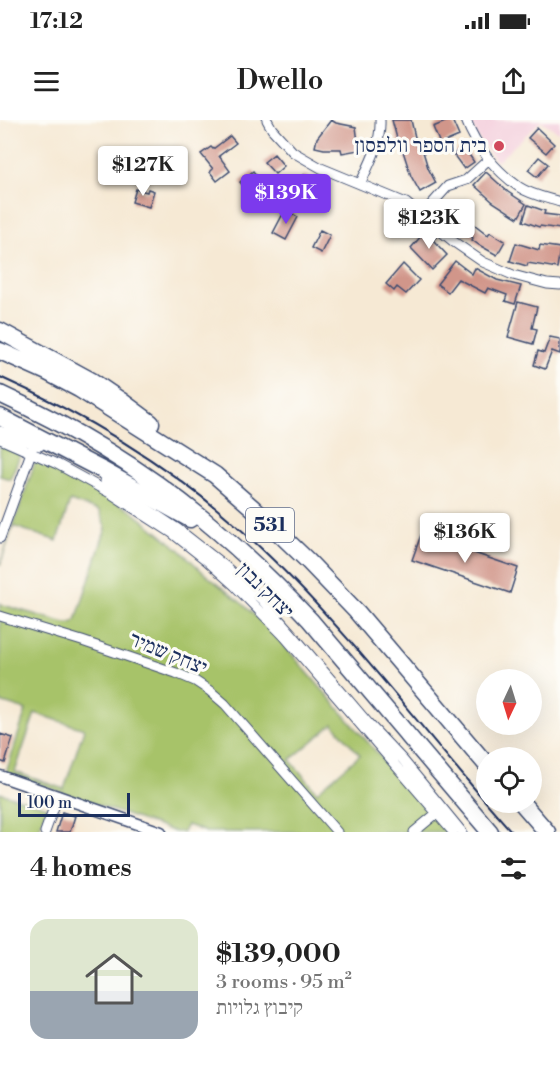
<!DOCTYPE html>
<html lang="en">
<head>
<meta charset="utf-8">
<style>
	body { margin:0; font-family:"Libre Bodoni","Frank Ruhl Libre",serif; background:#f6f6f6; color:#222; height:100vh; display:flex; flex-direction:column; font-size:22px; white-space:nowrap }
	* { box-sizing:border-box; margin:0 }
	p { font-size:20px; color:#767676 }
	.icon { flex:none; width:33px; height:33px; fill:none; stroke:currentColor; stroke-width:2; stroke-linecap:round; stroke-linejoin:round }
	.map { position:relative; height:712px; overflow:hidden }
	.drawer { display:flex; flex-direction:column; background:#fff; flex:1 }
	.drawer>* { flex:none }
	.needle { width:39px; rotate:184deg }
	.tools { position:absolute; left:476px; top:549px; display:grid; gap:12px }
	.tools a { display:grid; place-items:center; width:66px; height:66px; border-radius:50%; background:#fff; box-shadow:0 6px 24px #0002; font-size:30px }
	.scale { position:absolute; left:18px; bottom:15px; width:112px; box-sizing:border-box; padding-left:6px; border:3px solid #1b2f5e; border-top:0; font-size:16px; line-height:21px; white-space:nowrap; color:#1b2f5e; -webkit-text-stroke:4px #fdfcf7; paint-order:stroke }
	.price { position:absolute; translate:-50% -51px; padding:0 14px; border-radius:6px; background:#fff; color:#222; font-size:20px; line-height:39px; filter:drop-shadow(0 2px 3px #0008) }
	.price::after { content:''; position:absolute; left:50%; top:36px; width:18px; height:14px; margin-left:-9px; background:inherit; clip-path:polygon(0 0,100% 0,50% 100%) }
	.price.current { background:#7c3aed; color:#fff }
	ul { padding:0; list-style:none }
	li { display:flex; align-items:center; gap:18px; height:150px; padding:0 30px }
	li span { display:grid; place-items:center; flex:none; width:168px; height:120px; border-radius:18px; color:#555 }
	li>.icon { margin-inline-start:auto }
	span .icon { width:72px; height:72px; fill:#fffc; stroke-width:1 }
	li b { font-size:26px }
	h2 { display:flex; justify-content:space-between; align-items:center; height:72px; padding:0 30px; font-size:26px }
	.status { display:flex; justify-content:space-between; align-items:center; height:42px; padding:0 30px; background:#fff; direction:ltr }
	.status svg { height:16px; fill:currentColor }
	header { display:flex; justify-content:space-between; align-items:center; height:78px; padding:0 30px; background:#fff; font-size:27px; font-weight:600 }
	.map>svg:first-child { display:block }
</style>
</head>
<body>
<div class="status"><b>17:12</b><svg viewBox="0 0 49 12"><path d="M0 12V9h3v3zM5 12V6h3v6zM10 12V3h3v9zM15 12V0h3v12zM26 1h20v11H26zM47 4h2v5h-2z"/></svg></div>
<header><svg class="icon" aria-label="menu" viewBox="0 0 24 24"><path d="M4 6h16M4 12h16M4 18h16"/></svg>Dwello<svg class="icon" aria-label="share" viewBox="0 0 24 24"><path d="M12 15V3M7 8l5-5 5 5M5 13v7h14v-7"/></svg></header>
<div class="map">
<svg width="560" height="712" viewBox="0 0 560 712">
	<rect width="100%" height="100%" fill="#fdfcf7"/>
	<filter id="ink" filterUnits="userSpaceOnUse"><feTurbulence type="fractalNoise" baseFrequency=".0167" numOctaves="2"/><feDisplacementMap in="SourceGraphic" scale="12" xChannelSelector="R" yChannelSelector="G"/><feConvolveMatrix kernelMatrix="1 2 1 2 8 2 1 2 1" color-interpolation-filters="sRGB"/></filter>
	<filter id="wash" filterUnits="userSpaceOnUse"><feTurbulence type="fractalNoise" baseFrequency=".008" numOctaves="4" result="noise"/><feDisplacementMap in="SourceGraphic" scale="24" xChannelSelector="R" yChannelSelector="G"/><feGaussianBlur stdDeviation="1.35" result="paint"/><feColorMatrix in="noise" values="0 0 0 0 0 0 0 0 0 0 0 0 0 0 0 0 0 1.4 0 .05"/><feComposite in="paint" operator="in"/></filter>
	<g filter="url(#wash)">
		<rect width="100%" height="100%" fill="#f6e9d4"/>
		<path fill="#f4cfdd" d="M470,0h90v13l-19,-12 -44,41 -19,-24z"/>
		<path fill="#a7c369" stroke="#617964" stroke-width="1.5" fill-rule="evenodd" d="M0,322l22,9 -12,28 -10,-3z
			M36,339l94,51 48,38 27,26 39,31 37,37 165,190h-240l-19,-7 -4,7h-8l-169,-59 20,-63 -26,-8v-99l3,2 62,18h6l5,-3 30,-92 -7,-17 -29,-10 -13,40 -44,-15 -13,39zM35,593l49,16 -20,60 -49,-17zM333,604l27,31 -43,37 -27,-32z
			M0,673l47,14 -9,25h-38z"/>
		<g id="blocks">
			<path fill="#d1968a" d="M331,0l5,3 20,4 3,23 -17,3 -1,-4h-17l-9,-2 2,-9z
				M392,0h19l6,26 4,-1 7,23 8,15 -16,9 -9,-16 -10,-31 -2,1z
				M450,0h2l7,16 -19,8 -7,-17z
				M537,8l17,16 -8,9 -18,-15z
				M230,16l6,7 -17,13 11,15 -13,10 -7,-9 3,-3 -12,-15 10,-7 2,2z
				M464,27l10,15 -10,7 -11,-15z
				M274,34l10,12 -9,8 -11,-12z
				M539,37l9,7 -11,13 -9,-7z
				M253,51l8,10 -13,10 -8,-9z
				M486,52l22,20 18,12 -8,14 -25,-16 -19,-17z
				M304,55l11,6 -9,15 -10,-7z
				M136,69l11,3 1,-3 6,2 -5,16 -17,-5z
				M446,84l23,19 1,-2 18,14 2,-3 15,9 -8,14 -18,-10 -7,-5 1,-2 -5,-4 -2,1 -11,-8v1l-17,-14z
				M528,85l17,6 -1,3 16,2v13l-20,-3 -1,1 -16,-6z
				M285,90l13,7 -12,23 -13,-7z
				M397,96l16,10 -6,10 -17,-11z
				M427,109l9,8 -3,3 14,15 -15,15 -21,-22z
				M320,110l10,5 -9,18 -10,-5z
				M516,123l23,7 1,-5 20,3 -3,20 -29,-5 -1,3 -17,-5z
				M455,141l17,13 3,-6 22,12 24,6 -6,18 -10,-3 2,-6 -19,-7 -3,5 -27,-14 -10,13 -11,-8z
				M403,144l16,16 -13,14 -9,-7 -3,4 -8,-7z
				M518,182l19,5 -5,21 5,1 -4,15 -25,-7z
				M550,217l10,2v15l-8,-3 -7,18 -11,-4 4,-14 6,2z
				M421,415l97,33 -8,25 -98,-33z
				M0,614l13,4 -8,25 -5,-2z
				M62,692l13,4 -5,16h-14z"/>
		</g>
	</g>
	<g filter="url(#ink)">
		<use href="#blocks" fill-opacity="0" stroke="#3c4b70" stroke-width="1.5"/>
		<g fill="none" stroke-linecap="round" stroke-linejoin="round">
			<defs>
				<path id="minor" d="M267,0l5,9 21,23 28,16 85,35 48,39 29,20 30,13 34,9 13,1
					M466,0c10,27 30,51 53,67 12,8 28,11 41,15
					M360,64c10,-21 21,-40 20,-64
					M421,96l27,-30 18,-6 23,-21
					M0,311l40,15
					M0,319l57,25 53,29 62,40 34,27 29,26 49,50 169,196
					M105,361l73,48 47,37 37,34 30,34 76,89 35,37 59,72
					M0,418l33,-91
					M0,496l82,25 94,32 19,8 15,10 15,13 112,128
					M45,712l13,-36
					M414,712l23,-19"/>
				<path id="tertiary" d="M0,656l161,56"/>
				<path id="motorway" d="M0,211l92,50 28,19 31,23
					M0,231l47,21 32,17 136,86 39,34 54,52 49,51 129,152
					M0,274c72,33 142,75 203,125 38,31 73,65 107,101l180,212
					M0,297l102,53 88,49
					M521,682l26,30"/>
			</defs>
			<use href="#minor" stroke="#3c4b70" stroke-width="11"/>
			<use href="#tertiary" stroke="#3c4b70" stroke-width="13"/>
			<use href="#motorway" stroke="#3c4b70" stroke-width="19"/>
			<use href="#minor" stroke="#fff" stroke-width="9"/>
			<use href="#tertiary" stroke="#fff" stroke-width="10"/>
			<use href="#motorway" stroke="#fff" stroke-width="16"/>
			<path stroke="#1b2f5e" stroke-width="2" d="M0,257c96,43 189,101 265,175 90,86 164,187 247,280"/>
		</g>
	</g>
	<circle fill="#d1495b" stroke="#fdfcf7" stroke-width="2" cx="499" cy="26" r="6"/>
	<g text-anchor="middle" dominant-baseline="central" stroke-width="6" stroke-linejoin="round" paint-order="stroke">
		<rect fill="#fdfcf7" stroke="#5f6c8c" stroke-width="1.5" x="246" y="388" width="48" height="34" rx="4.5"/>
		<g font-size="20" font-weight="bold" fill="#1b2f5e">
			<text x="270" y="405">531</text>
		</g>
		<g font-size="21" fill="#1b2f5e" stroke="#fdfcf7" text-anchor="end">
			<text x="487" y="26">בית הספר וולפסון</text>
		</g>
		<g font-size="21" fill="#1b2f5e" stroke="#fdfcf7">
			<text transform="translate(265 471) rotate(45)">יצחק נבון</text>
			<text transform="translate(168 534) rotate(22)">יצחק שמיר</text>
		</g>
	</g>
</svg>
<div class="tools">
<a><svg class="needle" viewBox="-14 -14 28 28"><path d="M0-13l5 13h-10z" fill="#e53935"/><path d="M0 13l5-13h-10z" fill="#767676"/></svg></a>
<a><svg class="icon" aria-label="locate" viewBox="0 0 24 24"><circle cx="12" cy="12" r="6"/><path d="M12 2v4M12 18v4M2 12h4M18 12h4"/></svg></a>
</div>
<div class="scale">100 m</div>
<b class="price" style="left:143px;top:77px">$127K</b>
<b class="price current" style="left:286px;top:105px">$139K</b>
<b class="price" style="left:429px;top:130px">$123K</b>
<b class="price" style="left:465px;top:444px">$136K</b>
</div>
<section class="drawer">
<h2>4 homes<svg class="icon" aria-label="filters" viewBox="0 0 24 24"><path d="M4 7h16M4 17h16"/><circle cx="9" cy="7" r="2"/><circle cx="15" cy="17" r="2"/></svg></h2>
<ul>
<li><span style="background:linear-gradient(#dfe7d0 60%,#9aa5b1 0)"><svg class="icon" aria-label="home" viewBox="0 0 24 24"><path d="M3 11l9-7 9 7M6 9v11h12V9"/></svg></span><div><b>$139,000</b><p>3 rooms · 95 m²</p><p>קיבוץ גלויות</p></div></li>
</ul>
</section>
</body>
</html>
